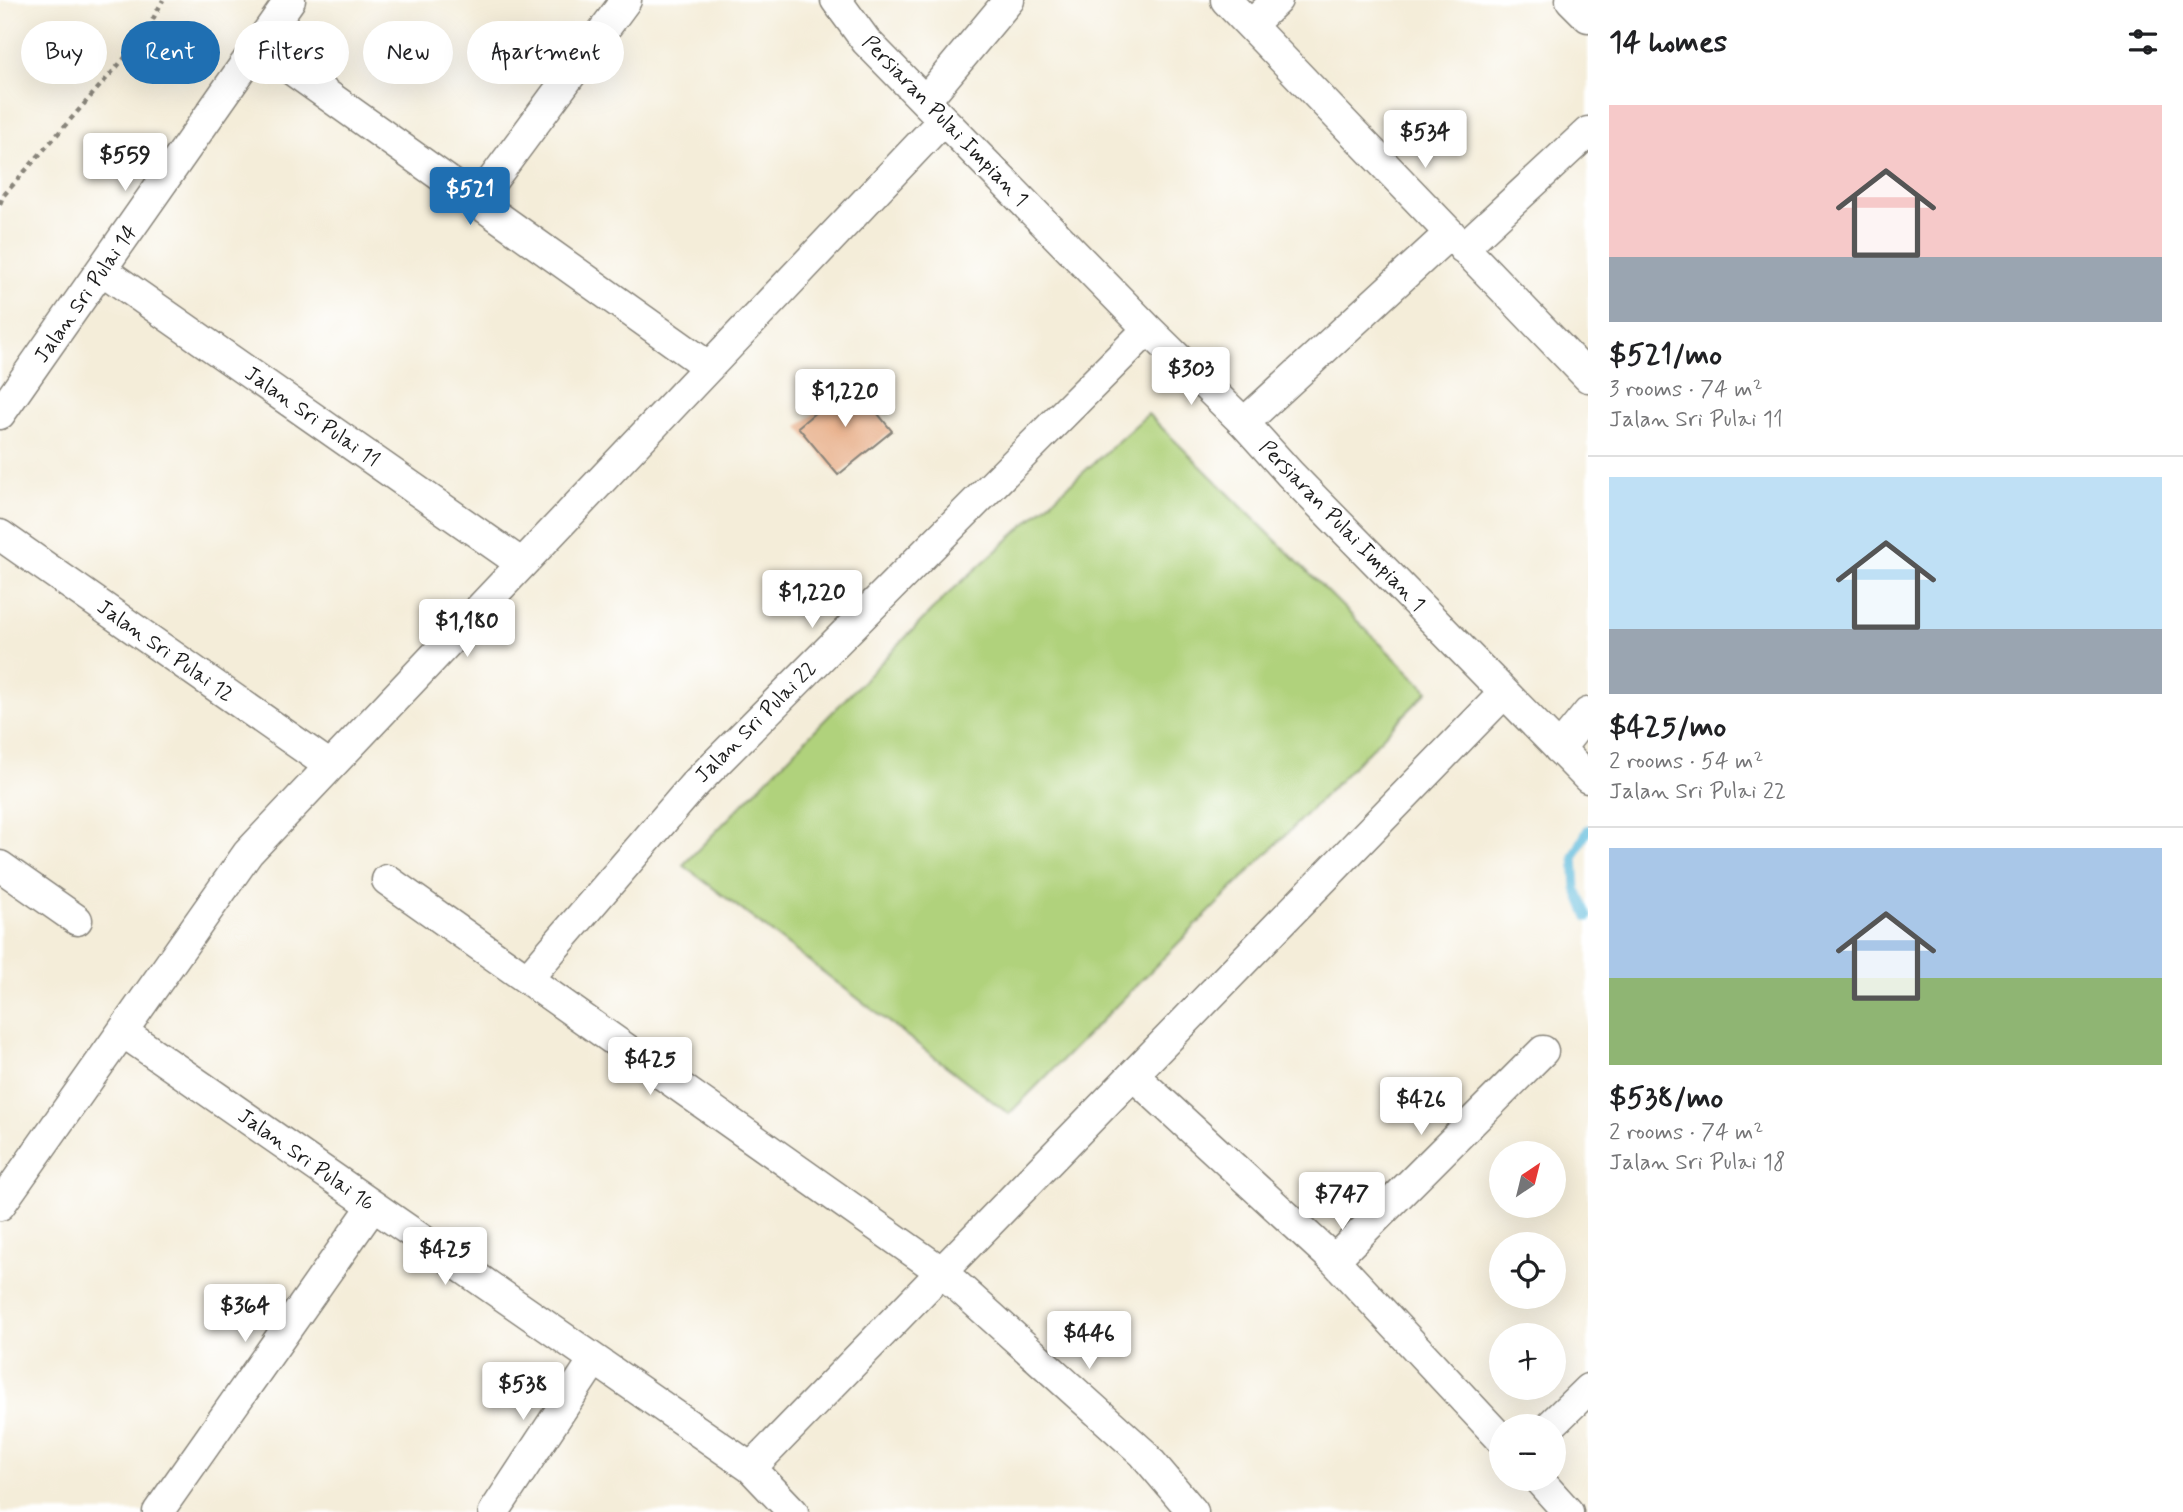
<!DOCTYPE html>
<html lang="en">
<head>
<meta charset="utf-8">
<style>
	body { margin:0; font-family:Mynerve,sans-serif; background:#f2f2f2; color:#202124; height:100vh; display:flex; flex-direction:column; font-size:26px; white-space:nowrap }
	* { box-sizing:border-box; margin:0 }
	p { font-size:23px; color:#757577 }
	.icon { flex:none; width:38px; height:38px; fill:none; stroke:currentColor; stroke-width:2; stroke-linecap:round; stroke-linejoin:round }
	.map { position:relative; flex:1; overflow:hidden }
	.sheet { display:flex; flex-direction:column; background:#fff; width:595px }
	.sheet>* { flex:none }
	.banner { position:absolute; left:21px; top:21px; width:665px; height:63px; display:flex; gap:14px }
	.needle { width:46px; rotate:35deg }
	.buttons { position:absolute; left:1489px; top:1141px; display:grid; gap:14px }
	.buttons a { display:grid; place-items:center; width:77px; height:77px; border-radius:50%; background:#fff; box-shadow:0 7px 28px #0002; font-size:35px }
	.price { position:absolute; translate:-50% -60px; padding:0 16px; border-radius:7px; background:#fff; color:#222; font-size:23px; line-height:46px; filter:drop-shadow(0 2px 4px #0008) }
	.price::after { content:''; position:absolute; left:50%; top:42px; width:21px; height:16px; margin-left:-10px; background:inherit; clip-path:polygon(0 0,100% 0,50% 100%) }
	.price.selected { background:#1f6fb2; color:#fff }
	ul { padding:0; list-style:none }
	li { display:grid; align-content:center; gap:14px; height:371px; padding:0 21px }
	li+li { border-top:2px solid #e0e0e0 }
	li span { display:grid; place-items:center; height:217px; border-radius:0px; color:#555 }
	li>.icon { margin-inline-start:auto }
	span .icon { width:126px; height:126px; fill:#fffc; stroke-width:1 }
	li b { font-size:30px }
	h2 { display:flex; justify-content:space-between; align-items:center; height:84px; padding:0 21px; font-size:30px }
	.chip { padding:0 24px; border-radius:32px; background:#fff; box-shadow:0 7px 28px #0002; font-size:24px; line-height:63px }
	.chip.selected { background:#1f6fb2; color:#fff }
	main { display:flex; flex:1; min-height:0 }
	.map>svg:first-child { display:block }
</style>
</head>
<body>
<main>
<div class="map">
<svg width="1588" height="1512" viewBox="0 0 1588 1512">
	<rect width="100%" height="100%" fill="#fff"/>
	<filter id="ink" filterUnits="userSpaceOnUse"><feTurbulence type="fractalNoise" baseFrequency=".0143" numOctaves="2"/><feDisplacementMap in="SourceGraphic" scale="14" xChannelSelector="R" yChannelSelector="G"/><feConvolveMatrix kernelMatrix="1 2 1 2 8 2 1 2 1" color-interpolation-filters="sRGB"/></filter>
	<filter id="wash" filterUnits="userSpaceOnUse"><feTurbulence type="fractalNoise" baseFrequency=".00686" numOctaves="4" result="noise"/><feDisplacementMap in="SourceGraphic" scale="28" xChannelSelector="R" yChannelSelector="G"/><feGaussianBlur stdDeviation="1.57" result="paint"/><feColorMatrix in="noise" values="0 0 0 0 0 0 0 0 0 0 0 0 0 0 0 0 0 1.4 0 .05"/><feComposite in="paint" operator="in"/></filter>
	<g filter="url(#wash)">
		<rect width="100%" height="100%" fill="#f4edd9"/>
		<path fill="#b0d27b" stroke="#66774c" stroke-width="2" d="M1148,414l280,277 -419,423 -326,-249 264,-270z"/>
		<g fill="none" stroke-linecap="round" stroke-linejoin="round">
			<path stroke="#5cb9da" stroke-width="9" d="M1588,829l-14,27 2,32 12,29"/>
		</g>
		<g id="blocks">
			<path fill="#e9b38f" d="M852,382l40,49 -54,44 -40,-48z"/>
		</g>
	</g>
	<g filter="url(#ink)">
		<use href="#blocks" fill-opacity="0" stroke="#88847a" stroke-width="2"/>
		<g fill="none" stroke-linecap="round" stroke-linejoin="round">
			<defs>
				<path id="minor" d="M836,0l30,41 282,288 96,94 46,51 298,304
					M1226,0l362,377
					M1571,0l17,17
					M1251,25l26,-25
					M260,47l449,320
					M925,101l84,-101
					M477,201l149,-201
					M1463,248l125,-116
					M102,270l420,294
					M0,414l290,-414
					M1244,423l206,-190
					M0,535l330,231
					M1559,749l29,-36
					M0,866l77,54
					M387,880l555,392 201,181 50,59
					M527,979l166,-193 455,-457
					M123,1032l628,436 42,44
					M1133,1075l201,185 168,180
					M0,1205l248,-352 695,-733
					M1334,1260l209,-209
					M1550,1426l38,-37
					M751,1468l753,-775
					M1538,1479l30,33
					M158,1512l215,-306
					M494,1512l100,-152"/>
			</defs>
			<use href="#minor" stroke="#88847a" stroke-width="33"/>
			<path stroke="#88847a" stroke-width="4.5" stroke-dasharray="5 5" stroke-linecap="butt" d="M0,204l3,-8 141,-160 19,-36"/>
			<use href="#minor" stroke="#fff" stroke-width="30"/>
		</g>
	</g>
	<g text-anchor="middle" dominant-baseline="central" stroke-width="6" stroke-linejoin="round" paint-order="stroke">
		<g font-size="21" fill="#1c1c1c" stroke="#fff">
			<text transform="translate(945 121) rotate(46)">Persiaran Pulai Impian 1</text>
			<text transform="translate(86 294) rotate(-55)">Jalan Sri Pulai 14</text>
			<text transform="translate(312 417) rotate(35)">Jalan Sri Pulai 11</text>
			<text transform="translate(1342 526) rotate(46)">Persiaran Pulai Impian 1</text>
			<text transform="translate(165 651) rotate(35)">Jalan Sri Pulai 12</text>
			<text transform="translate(756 722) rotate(-45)">Jalan Sri Pulai 22</text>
			<text transform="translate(306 1160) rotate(35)">Jalan Sri Pulai 16</text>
		</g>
	</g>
</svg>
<div class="buttons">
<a><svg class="needle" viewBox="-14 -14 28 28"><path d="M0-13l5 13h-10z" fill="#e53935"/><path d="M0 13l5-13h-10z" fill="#757577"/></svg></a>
<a><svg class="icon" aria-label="locate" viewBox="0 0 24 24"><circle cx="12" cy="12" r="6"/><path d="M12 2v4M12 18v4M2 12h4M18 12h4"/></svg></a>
<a>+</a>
<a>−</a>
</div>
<b class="price" style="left:1425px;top:170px">$534</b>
<b class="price" style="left:125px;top:193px">$559</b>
<b class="price selected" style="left:470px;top:227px">$521</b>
<b class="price" style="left:1191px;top:407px">$303</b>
<b class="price" style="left:845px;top:429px">$1,220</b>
<b class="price" style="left:812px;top:630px">$1,220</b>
<b class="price" style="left:467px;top:659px">$1,180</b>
<b class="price" style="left:650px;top:1097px">$425</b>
<b class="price" style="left:1421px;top:1137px">$426</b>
<b class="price" style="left:1342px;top:1232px">$747</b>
<b class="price" style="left:445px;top:1287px">$425</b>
<b class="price" style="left:245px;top:1344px">$364</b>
<b class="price" style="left:1089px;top:1371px">$446</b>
<b class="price" style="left:523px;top:1422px">$538</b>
<div class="banner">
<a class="chip">Buy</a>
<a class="chip selected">Rent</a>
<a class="chip">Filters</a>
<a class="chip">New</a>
<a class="chip">Apartment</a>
</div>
</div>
<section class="sheet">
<h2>14 homes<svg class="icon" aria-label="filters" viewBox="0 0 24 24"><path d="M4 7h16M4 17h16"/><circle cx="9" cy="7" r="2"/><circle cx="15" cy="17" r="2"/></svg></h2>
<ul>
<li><span style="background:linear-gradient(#f6c9c9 70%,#9aa5b1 0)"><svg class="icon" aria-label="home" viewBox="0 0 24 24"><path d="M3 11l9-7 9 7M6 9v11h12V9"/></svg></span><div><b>$521/mo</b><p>3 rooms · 74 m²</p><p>Jalan Sri Pulai 11</p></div></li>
<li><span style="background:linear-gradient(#bfe0f5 70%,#9aa5b1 0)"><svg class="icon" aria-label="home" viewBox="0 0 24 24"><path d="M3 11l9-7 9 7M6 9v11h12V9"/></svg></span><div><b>$425/mo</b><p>2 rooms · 54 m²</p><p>Jalan Sri Pulai 22</p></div></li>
<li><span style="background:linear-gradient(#a9c7e8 60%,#8fb573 0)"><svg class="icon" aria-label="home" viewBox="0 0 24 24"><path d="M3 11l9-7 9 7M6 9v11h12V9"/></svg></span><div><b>$538/mo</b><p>2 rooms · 74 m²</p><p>Jalan Sri Pulai 18</p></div></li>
</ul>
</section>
</main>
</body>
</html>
